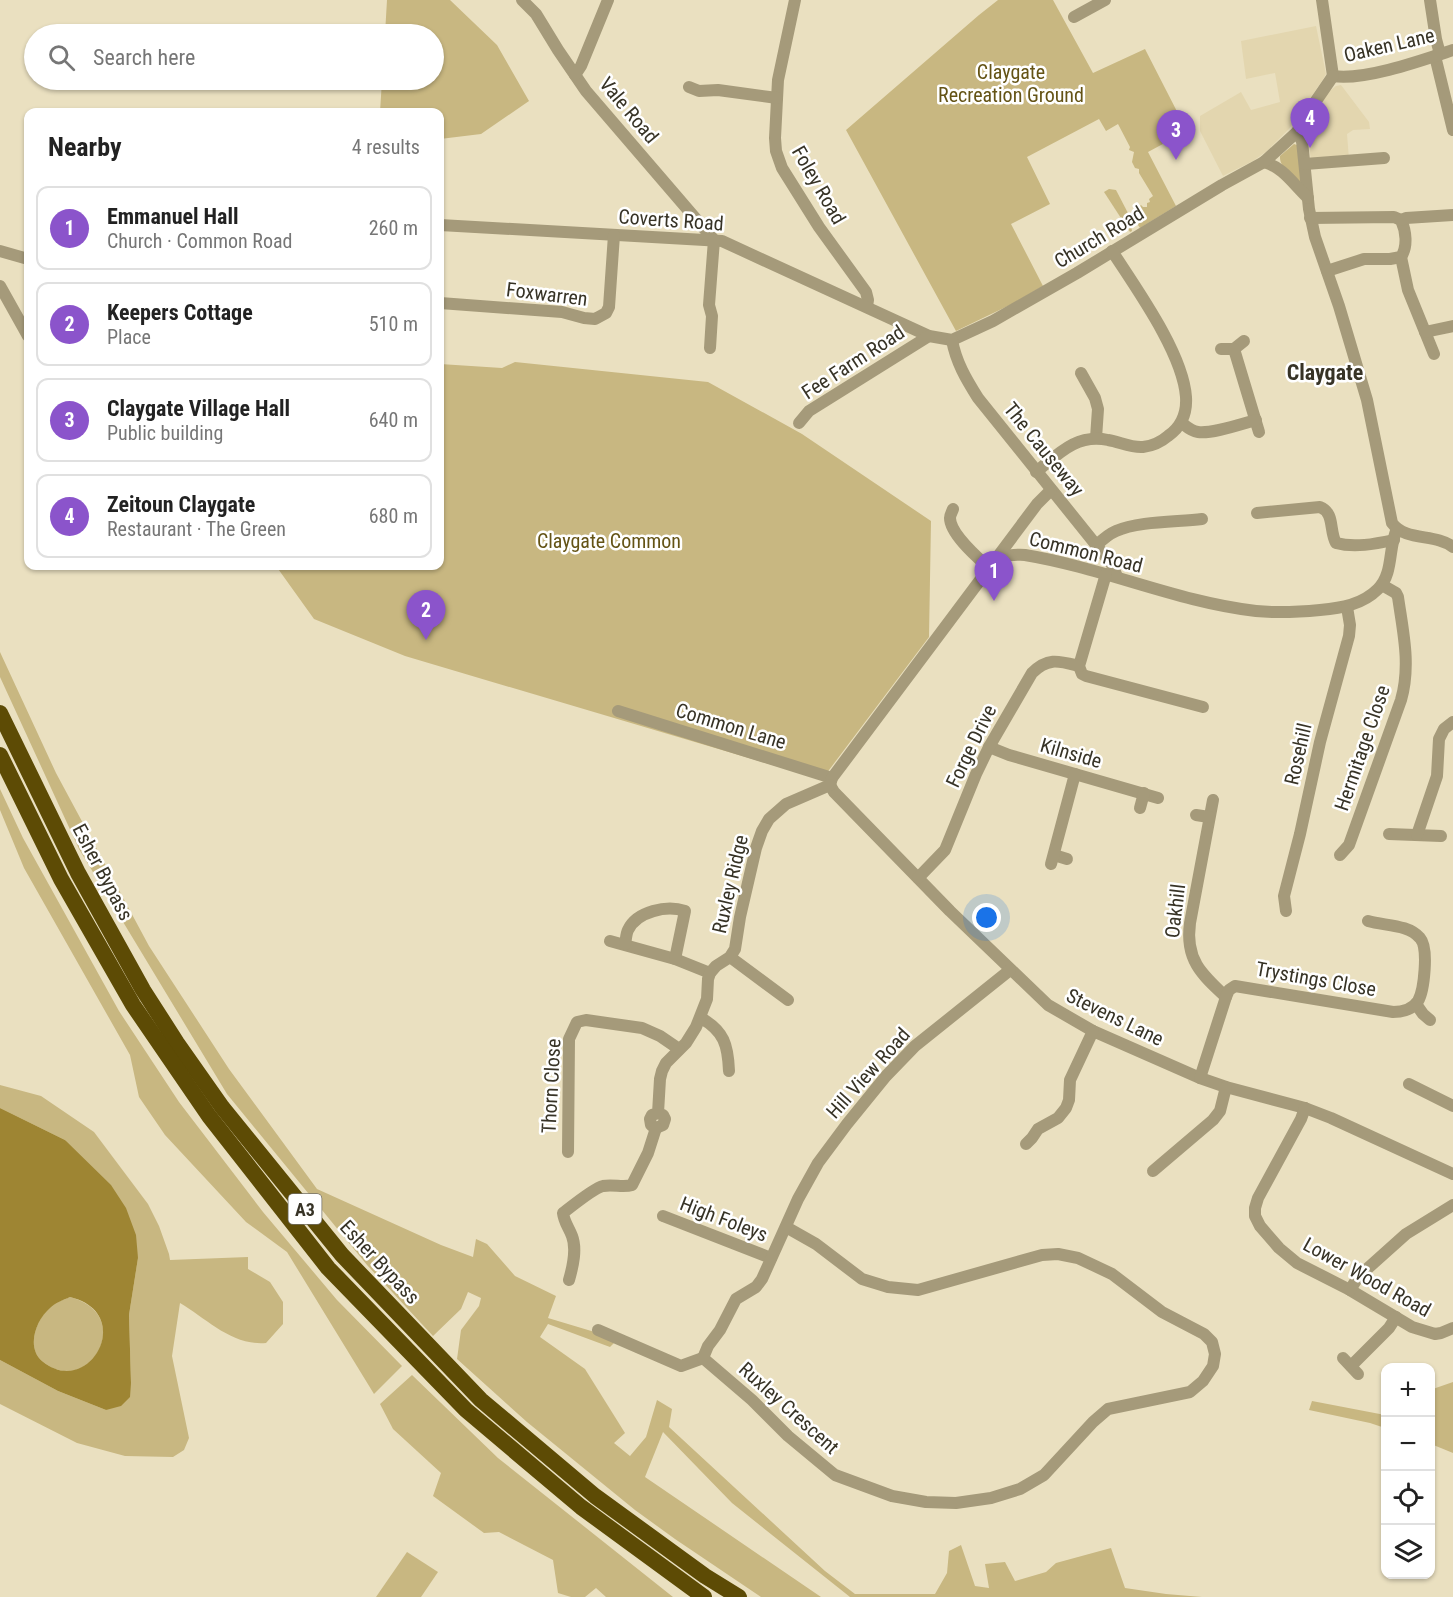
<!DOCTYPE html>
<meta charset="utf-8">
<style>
:root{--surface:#fff;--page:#f2f2f2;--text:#222;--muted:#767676;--line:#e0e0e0;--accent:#8b54cb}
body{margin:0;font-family:"Roboto Condensed",sans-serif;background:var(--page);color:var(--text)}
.controls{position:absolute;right:18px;bottom:18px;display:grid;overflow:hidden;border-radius:12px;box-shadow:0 2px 4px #0004}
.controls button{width:54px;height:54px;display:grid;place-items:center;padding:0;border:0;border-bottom:2px solid var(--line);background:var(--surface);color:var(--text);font:30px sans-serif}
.you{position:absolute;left:987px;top:918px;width:21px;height:21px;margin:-15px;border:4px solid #fff;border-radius:50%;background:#1a73e8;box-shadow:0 0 0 9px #1a73e833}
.badge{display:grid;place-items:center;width:39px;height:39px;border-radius:50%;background:var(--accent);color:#fff;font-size:20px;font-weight:700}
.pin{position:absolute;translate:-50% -50px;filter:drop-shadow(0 2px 3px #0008)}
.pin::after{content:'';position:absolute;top:32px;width:21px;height:18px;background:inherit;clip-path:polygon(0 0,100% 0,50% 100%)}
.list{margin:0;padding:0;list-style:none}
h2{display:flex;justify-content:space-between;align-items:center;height:78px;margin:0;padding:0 24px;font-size:26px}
h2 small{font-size:20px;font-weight:400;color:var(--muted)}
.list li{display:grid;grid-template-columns:39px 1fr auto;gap:18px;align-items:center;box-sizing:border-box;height:84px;margin:0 12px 12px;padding:0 12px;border:2px solid var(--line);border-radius:12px}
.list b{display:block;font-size:22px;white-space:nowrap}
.list p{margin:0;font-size:20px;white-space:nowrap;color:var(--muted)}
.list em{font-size:20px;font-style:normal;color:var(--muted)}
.icon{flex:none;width:33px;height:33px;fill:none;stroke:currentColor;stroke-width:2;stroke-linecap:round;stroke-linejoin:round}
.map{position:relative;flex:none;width:1453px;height:1597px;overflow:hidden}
.search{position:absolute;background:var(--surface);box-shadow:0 2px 4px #0004;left:24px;top:24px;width:420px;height:66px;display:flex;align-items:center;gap:15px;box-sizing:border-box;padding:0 21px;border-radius:33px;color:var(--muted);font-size:22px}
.panel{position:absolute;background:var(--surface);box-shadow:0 2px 4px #0004;left:24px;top:108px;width:420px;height:462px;border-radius:12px}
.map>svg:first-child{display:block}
.built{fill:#e3d6af}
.green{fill:#c8b781}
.water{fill:#9e8533;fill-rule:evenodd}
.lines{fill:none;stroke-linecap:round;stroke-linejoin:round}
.minor{stroke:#a59a7a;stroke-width:12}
.highway{stroke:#5d4b05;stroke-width:16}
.labels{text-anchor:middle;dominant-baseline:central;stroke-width:5;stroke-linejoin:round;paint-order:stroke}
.shield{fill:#fff;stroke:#737067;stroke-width:1.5}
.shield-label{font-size:18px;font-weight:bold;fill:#373326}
.street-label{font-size:20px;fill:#373326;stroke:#fff}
.park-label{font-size:20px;fill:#645315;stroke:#fff}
.quarter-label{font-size:22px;font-weight:bold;fill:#373326;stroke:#fff}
</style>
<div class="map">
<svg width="1453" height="1597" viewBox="0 0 1453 1597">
<rect width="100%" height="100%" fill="#eae0c0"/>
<g class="built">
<polygon points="1316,26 1326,74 1322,81 1289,129 1267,151 1253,161 1223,176 1200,131 1200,116 1241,92 1251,110 1280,102 1275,73 1246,79 1241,41"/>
<polygon points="1341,85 1369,122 1370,129 1353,130 1347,134 1349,159 1311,162 1307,125 1326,94 1336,86"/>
</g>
<g class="green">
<polygon points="387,0 450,0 497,45 529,101 481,134 440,139 440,112 380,112 382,80 434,80 434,34 385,34"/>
<polygon points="998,0 1053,0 1093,73 1145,49 1187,131 1148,152 1176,206 1140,228 1134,219 1134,213 1140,209 1140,206 1141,205 1143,207 1147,207 1147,203 1150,202 1149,199 1153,196 1139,173 1139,169 1135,168 1132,162 1134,152 1129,150 1130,147 1118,124 1106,131 1099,119 1027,157 1050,204 1011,224 1043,286 1012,304 956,331 846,130 979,15"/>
<path d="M1294,144L1297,145L1302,181L1299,183C1292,175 1279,167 1280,156Z"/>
<polygon points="1109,189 1116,190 1129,215 1132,231 1130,232 1104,192"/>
<polygon points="515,362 708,382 802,434 931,521 929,637 823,778 769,764 405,656 314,619 276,566 440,566 440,364 502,368"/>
<polygon points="0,652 56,773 149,946 229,1069 317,1189 441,1245 473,1257 476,1239 487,1244 515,1276 556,1296 548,1318 618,1339 610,1347 548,1324 540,1337 585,1369 625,1433 614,1443 630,1456 646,1437 657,1400 672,1409 669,1427 825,1571 855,1594 935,1594 947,1573 949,1551 961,1545 975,1586 989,1588 985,1564 1005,1562 1015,1581 1046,1572 1056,1563 1111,1548 1125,1588 1166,1594 1202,1597 850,1597 732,1503 663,1432 645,1477 821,1597 761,1597 675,1539 635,1510 527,1422 457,1359 461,1330 479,1306 481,1298 468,1292 461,1309 433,1336 367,1265 227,1094 79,849 0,677"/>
<polygon points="0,789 23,838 119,1011 179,1102 263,1212 337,1300 402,1366 374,1394 287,1252 246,1222 165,1135 139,1097 130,1055 24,868 0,810"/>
<path d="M0,1085L41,1096L94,1132L148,1204L159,1226L169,1254L170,1260L248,1257V1269L270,1282L283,1302V1324L266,1343C232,1346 207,1319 180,1303L172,1356L189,1438L184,1450L173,1457L125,1456L77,1443L0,1404V1360L58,1391L106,1410L131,1383L129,1315L138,1258L65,1140L0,1108Z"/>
<path d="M70,1297C138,1315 88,1400 42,1361C26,1347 36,1320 50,1307C55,1302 63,1300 70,1297Z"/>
<polygon points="412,1375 498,1458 673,1597 606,1597 596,1588 585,1597 571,1597 558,1593 553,1560 499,1532 484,1533 433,1496 441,1473 393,1429 380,1404"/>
<polygon points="1453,1382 1453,1453 1431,1444 1430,1390"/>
<polygon points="1312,1401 1385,1415 1385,1428 1370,1423 1309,1410"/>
<polygon points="407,1552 438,1572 421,1597 376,1597"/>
</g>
<path class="water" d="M0,1108L65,1140L111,1185L126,1208L136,1235L138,1258L129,1315L131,1383L130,1397L121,1406L106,1410L58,1391L0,1360ZM70,1297C137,1313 89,1400 42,1361C26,1347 36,1320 50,1308C55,1303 63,1300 70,1297Z"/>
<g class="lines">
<g class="minor">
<polyline points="522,0 536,14 558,50 586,91 714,240"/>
<polyline points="795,0 778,80 775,138 776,151 782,168 819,227 866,292 868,300 867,306"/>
<polyline points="1322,0 1333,76"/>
<polyline points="1430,0 1436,39 1440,54"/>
<polyline points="1074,17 1105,0"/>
<polyline points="1435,56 1453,130"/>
<polyline points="575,75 581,66 608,0"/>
<path d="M1333,76C1364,81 1423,60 1453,50"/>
<polyline points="689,87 699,91 718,90 777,98"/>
<path d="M1297,132L1302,141L1309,209L1315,237L1339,306L1367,400L1392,523C1406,542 1435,533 1453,547"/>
<path d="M1264,162C1283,167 1294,185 1308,198"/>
<polyline points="1305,164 1384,158"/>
<path d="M1310,218L1394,217L1401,220C1406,231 1408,246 1401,257L1390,259H1364L1327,271"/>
<polyline points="1401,220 1406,218 1453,215"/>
<polyline points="440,225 722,241 929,336 952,340 993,321 1077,273 1222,185 1264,162 1297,132 1307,114 1333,76"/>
<polyline points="0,251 28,259"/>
<polyline points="1401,257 1408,290 1434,354"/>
<polyline points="0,286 28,336"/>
<polyline points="440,303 562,312 584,318 595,319 606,313 609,307 614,235"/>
<polyline points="1425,332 1453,326"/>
<path d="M952,340C956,362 966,379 978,398L1113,566L1117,577"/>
<polyline points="710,348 712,316 709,305 714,240"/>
<polyline points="1221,349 1234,349 1244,341"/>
<polyline points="1234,349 1259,432"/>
<polyline points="1081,373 1095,398 1098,409 1096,438"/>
<polyline points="799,423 809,411 929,336"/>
<path d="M1182,423C1187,427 1191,431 1198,432C1212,434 1241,424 1256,420"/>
<path d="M1036,472C1058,454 1077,433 1108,440C1120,442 1131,448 1143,447C1152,446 1161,442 1168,436C1181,427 1187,413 1186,397C1183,353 1136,288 1112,251"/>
<path d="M953,509C952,512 950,515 950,518C950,534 978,558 989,568"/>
<path d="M1257,513L1320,507C1335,513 1329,531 1336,543C1354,548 1375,544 1394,540"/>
<path d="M1097,545C1102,540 1109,534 1116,531C1138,521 1177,522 1202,519"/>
<path d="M998,556C1007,556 1016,554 1025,555C1104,568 1177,602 1256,611C1277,613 1299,612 1320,610C1341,608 1362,605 1378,589C1394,573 1388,547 1397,529"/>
<polyline points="1106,574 1079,666 1082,674 1086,676 1203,707"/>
<polyline points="618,711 832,778"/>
<polyline points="989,747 1009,755 1158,798"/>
<polyline points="830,785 834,792 950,911 1048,1005 1093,1031 1200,1078 1226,1087 1305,1108 1331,1118 1453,1174"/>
<polyline points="830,785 832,778 1037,504 1051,490"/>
<path d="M1213,800L1190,923C1185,959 1201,974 1226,997"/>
<polyline points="1140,808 1144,793"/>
<polyline points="1196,815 1209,817"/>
<polyline points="1389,834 1441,836"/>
<polyline points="1417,835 1437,776 1439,739 1444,729 1453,722"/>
<polyline points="1054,855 1067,859"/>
<path d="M1340,855L1349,845L1401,700C1411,665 1403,632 1398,597L1396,593L1382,585"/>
<polyline points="1051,864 1075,774"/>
<path d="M918,878L945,850L976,774L989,747L1032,673C1048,657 1059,661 1079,666"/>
<polyline points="1286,911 1284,896 1300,834 1320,742 1349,636 1350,625 1347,607"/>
<polyline points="610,941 675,959 710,973"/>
<path d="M625,944C626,940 626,934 628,930C637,911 667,905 685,911L675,959"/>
<polyline points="730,957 788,1000"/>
<polyline points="1416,1004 1423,1014 1430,1020"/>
<path d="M701,1018C724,1031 728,1045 729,1071"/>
<path d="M1200,1078L1226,997L1229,990L1235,986L1393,1012C1403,1012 1412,1010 1418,1001C1424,991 1429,948 1420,938C1408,924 1385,926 1368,921"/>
<polyline points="1409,1084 1453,1106"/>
<polyline points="1305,1108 1301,1119 1258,1198 1255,1208 1255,1216 1260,1226 1279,1248 1297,1263 1350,1290 1412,1327 1435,1334 1441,1333 1453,1328"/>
<polyline points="658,1113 652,1115 650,1119 651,1125 656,1128 663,1125 665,1119 663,1115 658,1113 660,1079 662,1071 666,1063 686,1043 696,1027 707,999 708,979 710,973 716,966 730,957 735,949 740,917 756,848 762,831 769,819 786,804 830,785"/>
<polyline points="1026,1144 1032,1138 1038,1129 1058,1118 1066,1108 1069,1100 1070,1080 1093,1031"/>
<polyline points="568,1152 569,1039 577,1022 586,1020 642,1028 660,1036 679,1049"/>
<polyline points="1153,1171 1213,1120 1220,1111 1226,1087"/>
<polyline points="663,1216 771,1258"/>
<path d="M569,1280C573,1266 577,1249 572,1236C569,1228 564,1222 563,1213C572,1206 594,1188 603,1186C614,1184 623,1188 632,1185L648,1153L656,1128"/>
<polyline points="1350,1290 1358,1277 1406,1234 1453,1205"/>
<polyline points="598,1330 681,1366 703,1358"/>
<polyline points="703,1358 752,1400 788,1436 835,1475 892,1496 926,1502 956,1503 991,1498 1020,1489 1044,1475 1093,1422 1108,1409 1190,1392 1203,1381 1213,1366 1215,1354 1212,1342 1204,1334 1162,1312 1112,1274 1078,1258 1058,1254 1042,1255 918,1290 888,1287 862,1279 816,1244 786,1227"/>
<polyline points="703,1358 708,1346 720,1330 736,1299 756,1287 762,1279 798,1199 818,1163 847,1124 886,1076 915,1046 1010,970"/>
<polyline points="1343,1358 1358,1374"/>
<polyline points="1351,1366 1389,1328 1396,1317"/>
</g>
<g class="highway">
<polyline points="0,713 78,873 143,990 177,1043 222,1107 342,1255 481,1400 595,1496 705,1576 739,1597"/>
<polyline points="0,755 61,879 133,1005 209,1116 328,1268 466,1410 581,1507 704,1597"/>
</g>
</g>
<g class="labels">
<rect class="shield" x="288.5" y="1194" width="33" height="30" rx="4.5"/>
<g class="shield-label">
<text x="305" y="1209">A3</text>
</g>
<g class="street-label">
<text transform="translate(1389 45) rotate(-13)">Oaken Lane</text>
<text transform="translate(629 110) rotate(50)">Vale Road</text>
<text transform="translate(819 185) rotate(60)">Foley Road</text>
<text transform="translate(671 220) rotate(4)">Coverts Road</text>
<text transform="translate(1099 237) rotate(-31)">Church Road</text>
<text transform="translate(547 294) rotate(7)">Foxwarren</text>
<text transform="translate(853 362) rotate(-33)">Fee Farm Road</text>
<text transform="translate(1044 449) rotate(51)">The Causeway</text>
<text transform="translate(1086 552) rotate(14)">Common Road</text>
<text transform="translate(731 726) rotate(17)">Common Lane</text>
<text transform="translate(971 746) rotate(-64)">Forge Drive</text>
<text transform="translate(1362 748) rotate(-71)">Hermitage Close</text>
<text transform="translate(1071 753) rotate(16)">Kilnside</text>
<text transform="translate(1298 754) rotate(-77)">Rosehill</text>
<text transform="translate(103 872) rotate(62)">Esher Bypass</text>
<text transform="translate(730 884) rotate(-77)">Ruxley Ridge</text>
<text transform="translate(1175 911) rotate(-83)">Oakhill</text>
<text transform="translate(1316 979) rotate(10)">Trystings Close</text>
<text transform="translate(1115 1017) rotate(26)">Stevens Lane</text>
<text transform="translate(868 1073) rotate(-48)">Hill View Road</text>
<text transform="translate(551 1086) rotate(-87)">Thorn Close</text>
<text transform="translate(724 1219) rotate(21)">High Foleys</text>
<text transform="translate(380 1262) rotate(47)">Esher Bypass</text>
<text transform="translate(1367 1277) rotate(29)">Lower Wood Road</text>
<text transform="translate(789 1408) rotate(42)">Ruxley Crescent</text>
</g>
<g class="park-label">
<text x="1011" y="72">Claygate<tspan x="1011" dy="23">Recreation Ground</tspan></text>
<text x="609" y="541">Claygate Common</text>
</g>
<g class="quarter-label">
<text x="1325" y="372">Claygate</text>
</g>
</g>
</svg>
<div class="controls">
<button>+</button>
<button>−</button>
<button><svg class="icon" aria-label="locate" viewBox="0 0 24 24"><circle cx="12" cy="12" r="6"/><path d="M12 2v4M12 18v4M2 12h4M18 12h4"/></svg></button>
<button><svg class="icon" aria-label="layers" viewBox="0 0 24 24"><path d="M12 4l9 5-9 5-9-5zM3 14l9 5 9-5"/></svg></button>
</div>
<div class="you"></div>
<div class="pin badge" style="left:994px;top:601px">1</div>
<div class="pin badge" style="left:426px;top:640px">2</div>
<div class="pin badge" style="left:1176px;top:160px">3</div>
<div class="pin badge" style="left:1310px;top:148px">4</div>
<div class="search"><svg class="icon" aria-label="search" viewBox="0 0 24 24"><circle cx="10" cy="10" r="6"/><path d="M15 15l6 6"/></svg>Search here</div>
<section class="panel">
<h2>Nearby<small>4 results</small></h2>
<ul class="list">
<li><span class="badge">1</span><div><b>Emmanuel Hall</b><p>Church · Common Road</p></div><em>260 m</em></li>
<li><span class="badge">2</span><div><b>Keepers Cottage</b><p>Place</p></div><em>510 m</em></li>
<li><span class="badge">3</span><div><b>Claygate Village Hall</b><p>Public building</p></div><em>640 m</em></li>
<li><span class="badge">4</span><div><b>Zeitoun Claygate</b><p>Restaurant · The Green</p></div><em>680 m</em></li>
</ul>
</section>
</div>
